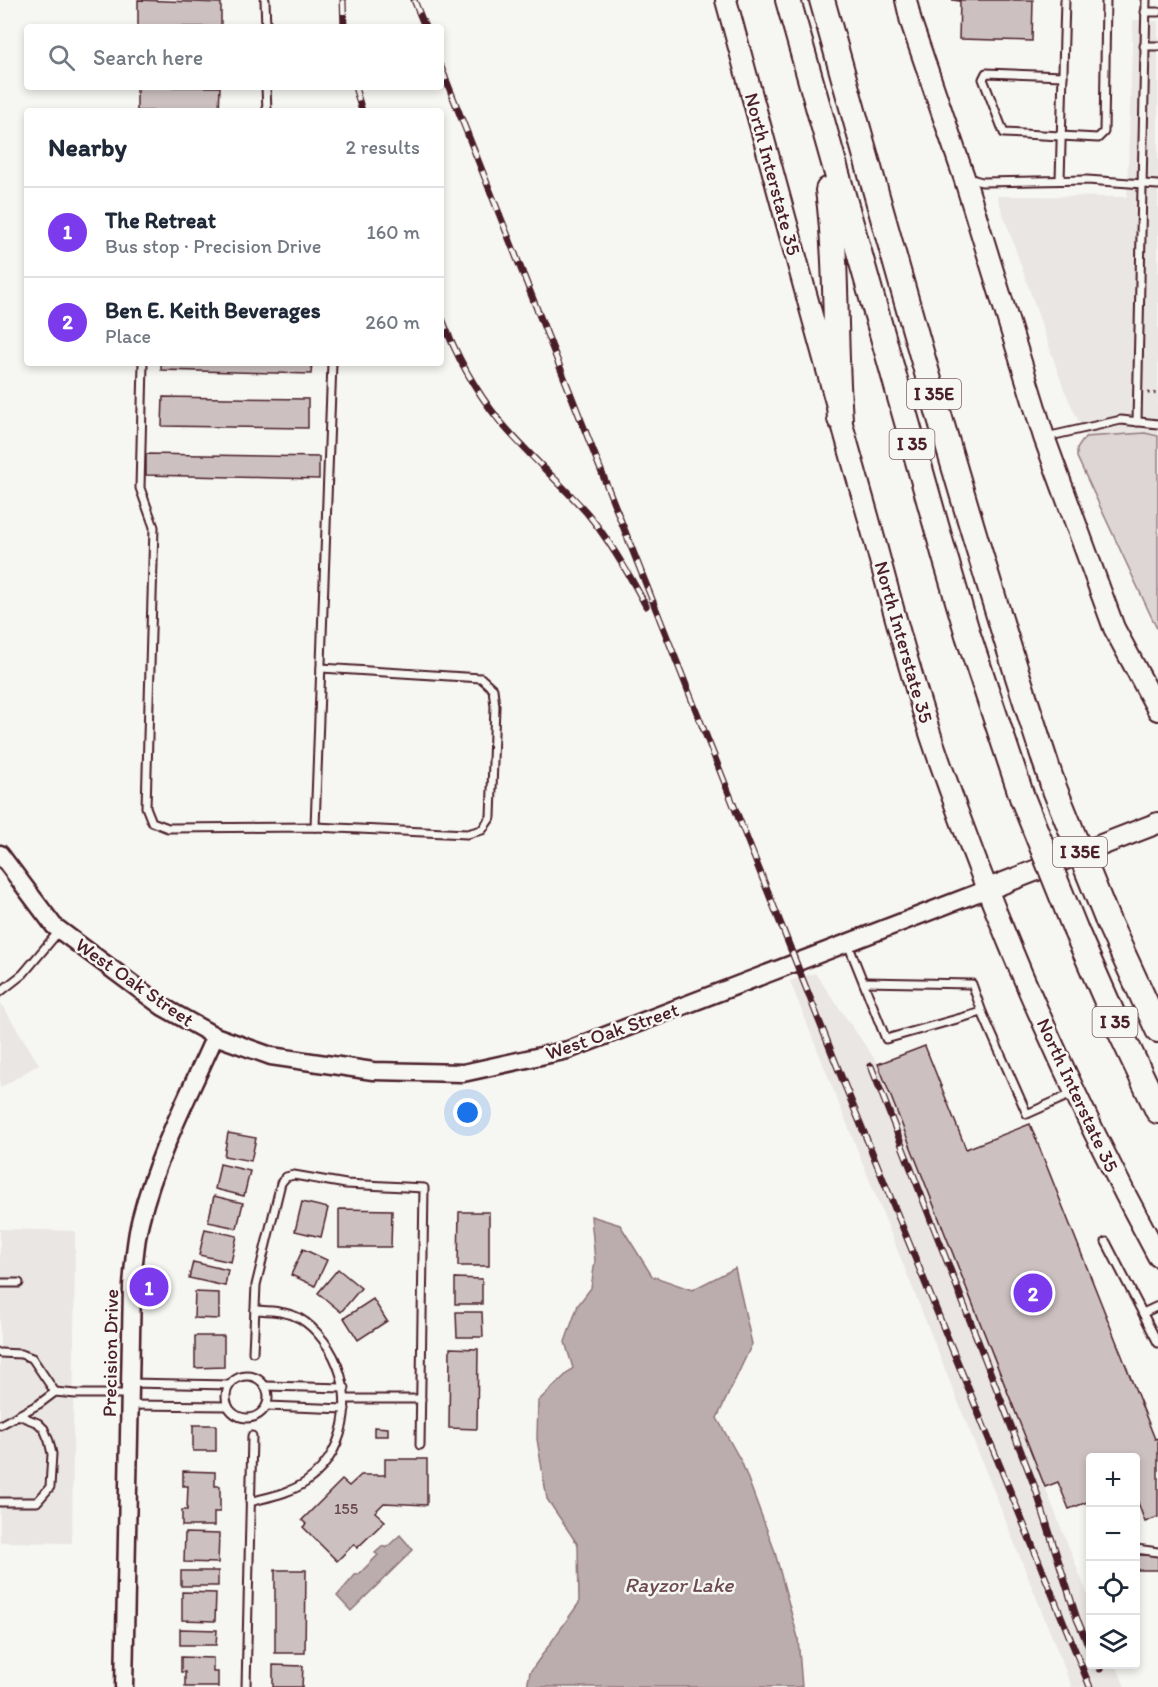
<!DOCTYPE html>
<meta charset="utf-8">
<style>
:root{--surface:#fff;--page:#f6f6f7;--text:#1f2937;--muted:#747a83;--line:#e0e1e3;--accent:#7c3aed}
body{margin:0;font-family:Itim,sans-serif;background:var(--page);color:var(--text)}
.controls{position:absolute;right:18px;bottom:18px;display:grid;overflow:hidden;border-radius:6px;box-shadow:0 3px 9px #0003}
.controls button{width:54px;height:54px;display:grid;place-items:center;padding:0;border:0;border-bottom:2px solid var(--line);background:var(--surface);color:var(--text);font:30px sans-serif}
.you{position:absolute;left:468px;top:1113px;width:21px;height:21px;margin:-15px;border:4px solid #fff;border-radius:50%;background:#1a73e8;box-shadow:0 0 0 9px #1a73e833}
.badge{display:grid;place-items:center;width:39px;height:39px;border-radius:50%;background:var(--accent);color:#fff;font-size:20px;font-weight:700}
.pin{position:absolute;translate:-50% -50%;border:3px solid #fff;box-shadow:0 2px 6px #0006}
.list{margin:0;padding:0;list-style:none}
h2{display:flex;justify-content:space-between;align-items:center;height:78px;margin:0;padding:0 24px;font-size:26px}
h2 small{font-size:20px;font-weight:400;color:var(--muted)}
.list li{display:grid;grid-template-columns:39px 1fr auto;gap:18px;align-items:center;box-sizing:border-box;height:90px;padding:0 24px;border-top:2px solid var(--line)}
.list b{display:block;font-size:22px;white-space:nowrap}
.list p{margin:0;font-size:20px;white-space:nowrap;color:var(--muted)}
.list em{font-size:20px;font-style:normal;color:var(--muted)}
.icon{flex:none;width:33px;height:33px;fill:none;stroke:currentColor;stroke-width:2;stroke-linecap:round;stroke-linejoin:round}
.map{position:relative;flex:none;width:1158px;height:1687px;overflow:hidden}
.search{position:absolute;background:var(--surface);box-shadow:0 3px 9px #0003;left:24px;top:24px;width:420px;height:66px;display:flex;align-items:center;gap:15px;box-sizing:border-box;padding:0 21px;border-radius:6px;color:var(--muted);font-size:22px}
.panel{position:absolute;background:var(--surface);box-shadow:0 3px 9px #0003;left:24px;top:108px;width:420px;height:258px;border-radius:6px}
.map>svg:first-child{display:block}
.built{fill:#e9e6e3}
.green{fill:#ddd6d5;stroke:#947a80;stroke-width:1.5}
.water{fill:#bbadae;stroke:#8e747a;stroke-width:1.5}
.building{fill:#ccc1c0;stroke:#4a1f2b;stroke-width:1.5}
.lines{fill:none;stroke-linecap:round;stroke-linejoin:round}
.service-casing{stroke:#4a1f2b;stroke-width:11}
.tertiary-casing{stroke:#4a1f2b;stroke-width:21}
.secondary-casing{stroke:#4a1f2b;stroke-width:24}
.motorway-casing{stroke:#4a1f2b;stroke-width:28}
.path{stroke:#4a1f2b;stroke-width:3;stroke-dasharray:1.5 4.5;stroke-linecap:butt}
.service{stroke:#f6f6f2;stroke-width:7}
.tertiary{stroke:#f6f6f2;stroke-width:16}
.secondary{stroke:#f6f6f2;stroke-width:20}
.motorway{stroke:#f6f6f2;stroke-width:24}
.rail-casing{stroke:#4a1f2b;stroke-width:7}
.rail{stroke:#f6f6f2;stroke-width:4.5;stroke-dasharray:14;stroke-linecap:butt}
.motorway-bridge-casing{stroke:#4a1f2b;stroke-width:28;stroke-linecap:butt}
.motorway-bridge{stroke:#f6f6f2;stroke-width:24}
.labels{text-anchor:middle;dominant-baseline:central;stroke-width:5;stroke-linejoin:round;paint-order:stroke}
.number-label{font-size:16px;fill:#6a4850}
.shield{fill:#f6f6f2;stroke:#7e6067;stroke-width:1.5}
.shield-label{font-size:18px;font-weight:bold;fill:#4a1f2b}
.street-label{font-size:20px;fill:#4a1f2b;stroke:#f6f6f2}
.water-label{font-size:21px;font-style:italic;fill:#6c4a52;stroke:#f6f6f2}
</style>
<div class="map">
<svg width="1158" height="1687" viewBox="0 0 1158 1687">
<rect width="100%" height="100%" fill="#f6f6f2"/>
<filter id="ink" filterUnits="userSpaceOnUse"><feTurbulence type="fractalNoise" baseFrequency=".0167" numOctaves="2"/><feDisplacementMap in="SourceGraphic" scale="12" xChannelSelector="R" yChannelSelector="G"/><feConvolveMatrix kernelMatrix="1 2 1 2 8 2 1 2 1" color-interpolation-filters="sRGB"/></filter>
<g filter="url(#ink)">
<g class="built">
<polygon points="1133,20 1158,21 1158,589 1137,551 1064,389 997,196 1127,197"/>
<polygon points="815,973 878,1064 1090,1601 1090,1664 1116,1665 1125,1687 1072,1687 790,981"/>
<polygon points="0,1002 39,1064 0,1088"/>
<polygon points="0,1229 75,1231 72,1543 0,1542"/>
</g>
<polygon class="green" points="1145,433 1158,436 1158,631 1077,457 1077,449 1085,437"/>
<g class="water">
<polygon points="591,1216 620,1225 652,1276 692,1290 735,1268 752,1344 717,1418 742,1463 774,1549 798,1638 802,1687 527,1687 530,1672 579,1603 578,1545 547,1499 537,1439 538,1401 573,1368 565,1342 578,1305 591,1288 595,1261"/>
<polygon points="400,1535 413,1550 351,1611 337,1596 356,1574 358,1575 378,1555 375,1553 383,1546 386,1548"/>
</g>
<g class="building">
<polygon points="138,0 221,3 221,27 138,27"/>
<polygon points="952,0 1033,0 1032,41 959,39 960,1"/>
<polygon points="137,87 220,87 219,111 137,111"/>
<polygon points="161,363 312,363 311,374 161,370"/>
<polygon points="163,397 308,399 308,428 162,426"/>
<polygon points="146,454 319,457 319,479 146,475"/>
<polygon points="925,1046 966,1149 1030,1124 1155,1439 1158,1438 1158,1517 1145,1522 1136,1497 1136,1458 1090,1458 1090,1501 1069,1509 1058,1482 1045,1487 878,1064"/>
<polygon points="228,1133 256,1138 251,1161 224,1156"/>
<polygon points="220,1164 250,1171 244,1196 215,1189"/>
<polygon points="214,1196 243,1203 237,1228 208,1222"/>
<polygon points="302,1202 328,1208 321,1237 295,1231"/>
<polygon points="339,1209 392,1210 391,1247 339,1247"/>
<polygon points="459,1212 489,1212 489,1266 458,1266"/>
<polygon points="205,1229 237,1236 231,1262 199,1255"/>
<polygon points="303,1249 327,1260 315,1286 291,1275"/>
<polygon points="193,1262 228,1270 225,1286 189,1278"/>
<polygon points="338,1269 361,1288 341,1312 318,1293"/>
<polygon points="455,1278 482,1279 482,1304 455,1304"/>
<polygon points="195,1292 219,1293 219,1319 194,1318"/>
<polygon points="373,1299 387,1321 358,1340 344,1318"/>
<polygon points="456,1312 482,1312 483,1337 457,1337"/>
<polygon points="195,1336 224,1336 224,1367 195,1368"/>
<polygon points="450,1348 478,1349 477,1429 449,1428"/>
<rect x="193" y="1425" width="23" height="26"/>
<polygon points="374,1427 388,1428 388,1436 374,1436"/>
<polygon points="385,1459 427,1459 427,1505 384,1503 375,1512 385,1521 357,1548 354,1544 337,1561 303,1527 306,1524 302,1520 342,1480 349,1486 361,1475 385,1475"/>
<polygon points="183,1471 215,1472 215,1486 220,1486 220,1512 214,1512 214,1526 182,1526 182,1510 187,1510 188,1486 183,1486"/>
<polygon points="185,1533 219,1534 218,1563 184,1562"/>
<rect x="1137" y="1555" width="21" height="15"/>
<polygon points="275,1570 306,1570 305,1653 275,1653"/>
<rect x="181" y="1571" width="37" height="15"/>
<polygon points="182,1592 216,1593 215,1621 182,1620"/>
<polygon points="180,1629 217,1630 216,1645 180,1645"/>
<polygon points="181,1657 213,1658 213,1672 218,1672 218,1687 185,1687 185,1672 181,1672"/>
<polygon points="273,1665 303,1666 302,1687 273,1687"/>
</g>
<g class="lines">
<g class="service-casing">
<g id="service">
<polyline points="265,0 266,27"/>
<polyline points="1145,12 1158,12"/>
<polyline points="1144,46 1158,46"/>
<polyline points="1063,76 986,73 983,79 1004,133 1098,138 1104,132 1106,0"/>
<polyline points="266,87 267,111"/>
<polyline points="967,178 982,182 1087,180 1158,185"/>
<polyline points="1060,180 1065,0"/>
<polyline points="143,363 140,488 154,527 146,807 152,822 168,828 315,827 467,834 482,830 491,817 495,706 493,689 481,678 321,668"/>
<polyline points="1137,422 1146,0"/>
<polyline points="1046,437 1121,420 1158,424"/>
<polyline points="315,827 332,363"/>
<polyline points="848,944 886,1039 982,1012 1027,1114 1074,1093"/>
<polyline points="864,982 972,984 982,1012"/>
<polyline points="0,992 23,974 60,930"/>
<polyline points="1106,1242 1158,1343"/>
<polyline points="0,1283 19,1283"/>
<polyline points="1143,1313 1158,1306"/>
<polyline points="253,1352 256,1285 281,1183 286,1177 294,1175 346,1184 424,1188 420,1445"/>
<polyline points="0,1353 21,1354 32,1358 55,1392"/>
<circle cx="247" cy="1397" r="21"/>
<polyline points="130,1383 230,1385"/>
<polyline points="265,1386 345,1388"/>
<polyline points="346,1399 421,1399"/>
<polyline points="129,1405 228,1406"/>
<polyline points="267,1406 345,1409"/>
<polyline points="0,1425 39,1404 55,1392 76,1394 130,1394"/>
<polyline points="0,1502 37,1502 50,1487 52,1454 49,1441 44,1429 38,1423 18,1415"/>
<path d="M250,1502C268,1497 290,1493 306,1482C352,1449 356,1382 323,1340C317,1332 308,1323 299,1318C285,1311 270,1311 255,1310"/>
<polyline points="1136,1549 1158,1552"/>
<polyline points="246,1687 252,1436"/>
</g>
</g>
<g class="tertiary-casing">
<g id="tertiary">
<polyline points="0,854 54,926 163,1007 215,1036 271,1056 373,1071 463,1073 568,1050 988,889"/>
<path d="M124,1687L132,1286C134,1263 135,1240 141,1218C157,1155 189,1095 215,1036"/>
</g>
</g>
<g class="secondary-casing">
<g id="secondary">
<path d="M726,0C773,172 819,345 868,516C890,596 910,676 937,754C997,927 1071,1096 1158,1256"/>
<polyline points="906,0 911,22 964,177 1044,437 1114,628 1158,710"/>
<polyline points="988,889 1158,823"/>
</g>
</g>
<g class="motorway-casing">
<g id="motorway">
<polyline points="788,0 945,557 968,635 1022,797"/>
<path d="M822,0C896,263 967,526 1053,785"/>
<path d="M828,190C838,266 834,342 840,419"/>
<polyline points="1107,919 1158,1030"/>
<polyline points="1076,931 1119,1029 1158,1111"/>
</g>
</g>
<polyline class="path" points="1148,393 1158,394"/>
<use href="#service" class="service"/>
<use href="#tertiary" class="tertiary"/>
<use href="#secondary" class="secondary"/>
<use href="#motorway" class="motorway"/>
<g class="rail-casing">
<g id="rail">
<polyline points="343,0 344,27"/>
<polyline points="414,0 425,27"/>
<polyline points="441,67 843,1081 1090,1687"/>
<polyline points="355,87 362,111"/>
<path d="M441,316C455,353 474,389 499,420C526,453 559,481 587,513C610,541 629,574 646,606"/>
<polyline points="871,1066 1036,1490 1077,1619 1090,1649"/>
<polyline points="1098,1664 1100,1669"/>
</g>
</g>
<use href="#rail" class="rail"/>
<g class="motorway-bridge-casing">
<g id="motorway-bridge">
<polyline points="1053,785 1107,919"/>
<polyline points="1022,797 1076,931"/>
</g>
</g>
<use href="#motorway-bridge" class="motorway-bridge"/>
</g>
</g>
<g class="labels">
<g class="number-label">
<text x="346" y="1508">155</text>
</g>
<g class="shield">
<rect x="907" y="379" width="54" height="30" rx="4.5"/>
<rect x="889.5" y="429" width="45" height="30" rx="4.5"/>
<rect x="1053" y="837" width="54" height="30" rx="4.5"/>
<rect x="1092.5" y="1007" width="45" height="30" rx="4.5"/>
</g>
<g class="shield-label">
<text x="934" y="394">I 35E</text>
<text x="912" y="444">I 35</text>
<text x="1080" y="852">I 35E</text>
<text x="1115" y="1022">I 35</text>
</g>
<g class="street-label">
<text transform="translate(773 174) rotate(75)">North Interstate 35</text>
<text transform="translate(904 642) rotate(74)">North Interstate 35</text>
<text transform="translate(135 982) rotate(35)">West Oak Street</text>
<text transform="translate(612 1031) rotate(-19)">West Oak Street</text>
<text transform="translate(1078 1095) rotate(65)">North Interstate 35</text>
<text transform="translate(110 1353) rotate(-89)">Precision Drive</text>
</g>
<g class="water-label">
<text x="679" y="1584">Rayzor Lake</text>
</g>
</g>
</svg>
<div class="controls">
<button>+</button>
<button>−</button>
<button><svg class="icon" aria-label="locate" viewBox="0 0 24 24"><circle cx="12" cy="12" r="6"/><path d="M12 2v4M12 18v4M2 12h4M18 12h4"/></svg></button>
<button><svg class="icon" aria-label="layers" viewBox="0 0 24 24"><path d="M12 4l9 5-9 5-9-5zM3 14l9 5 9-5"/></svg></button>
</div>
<div class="you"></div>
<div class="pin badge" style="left:149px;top:1287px">1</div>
<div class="pin badge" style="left:1033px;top:1293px">2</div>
<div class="search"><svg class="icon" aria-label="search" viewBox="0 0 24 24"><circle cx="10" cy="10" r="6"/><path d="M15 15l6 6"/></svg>Search here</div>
<section class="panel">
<h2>Nearby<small>2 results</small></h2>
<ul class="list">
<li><span class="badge">1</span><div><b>The Retreat</b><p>Bus stop · Precision Drive</p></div><em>160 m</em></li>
<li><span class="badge">2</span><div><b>Ben E. Keith Beverages</b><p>Place</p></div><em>260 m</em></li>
</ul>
</section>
</div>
